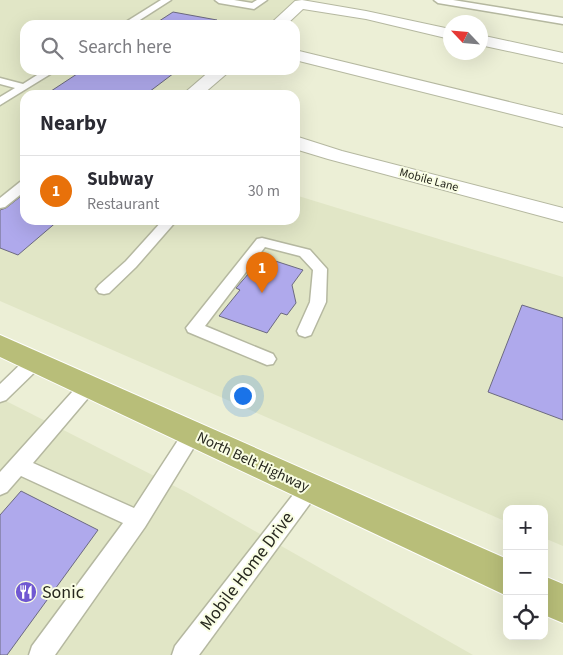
<!DOCTYPE html>
<meta charset="utf-8">
<style>
:root{--surface:#fff;--page:#f2f2f3;--text:#2b2b33;--muted:#7c7c81;--line:#e1e1e2;--accent:#db2777}
body{margin:0;font-family:"Source Sans 3",sans-serif;background:var(--page);color:var(--text)}
.controls{position:absolute;right:15px;bottom:15px;display:grid;overflow:hidden;border-radius:10px;box-shadow:0 5px 20px #0002}
.controls button{width:45px;height:45px;display:grid;place-items:center;padding:0;border:0;border-bottom:1px solid var(--line);background:var(--surface);color:var(--text);font:25px sans-serif}
.compass{position:absolute;left:443px;top:15px;width:45px;height:45px;border-radius:50%;background:var(--surface);box-shadow:0 5px 20px #0002;rotate:296deg}
.you{position:absolute;left:242px;top:395px;width:18px;height:18px;margin:-12px;border:4px solid #fff;border-radius:50%;background:#1a73e8;box-shadow:0 0 0 8px #1a73e833}
.badge{display:grid;place-items:center;width:32px;height:32px;border-radius:50%;background:var(--accent);color:#fff;font-size:16px;font-weight:700}
.pin{position:absolute;translate:-50% -41px;filter:drop-shadow(0 1px 2px #0008)}
.pin::after{content:'';position:absolute;top:26px;width:18px;height:15px;background:inherit;clip-path:polygon(0 0,100% 0,50% 100%)}
.list{margin:0;padding:0;list-style:none}
h2{display:flex;justify-content:space-between;align-items:center;height:65px;margin:0;padding:0 20px;font-size:21px}
h2 small{font-size:16px;font-weight:400;color:var(--muted)}
.list li{display:grid;grid-template-columns:32px 1fr auto;gap:15px;align-items:center;box-sizing:border-box;height:70px;padding:0 20px;border-top:1px solid var(--line)}
.list b{display:block;font-size:19px;white-space:nowrap}
.list p{margin:0;font-size:16px;white-space:nowrap;color:var(--muted)}
.list em{font-size:16px;font-style:normal;color:var(--muted)}
.icon{flex:none;width:28px;height:28px;fill:none;stroke:currentColor;stroke-width:2;stroke-linecap:round;stroke-linejoin:round}
.map{position:relative;flex:none;width:563px;height:655px;overflow:hidden}
.search{position:absolute;background:var(--surface);box-shadow:0 5px 20px #0002;left:20px;top:20px;width:280px;height:55px;display:flex;align-items:center;gap:12px;box-sizing:border-box;padding:0 18px;border-radius:15px;color:var(--muted);font-size:19px}
.panel{position:absolute;background:var(--surface);box-shadow:0 5px 20px #0002;left:20px;top:90px;width:280px;height:135px;border-radius:15px}
.map>svg:first-child{display:block}
.built{fill:#e1e6c6}
.building{fill:#afa9ec;stroke:#6c6a80}
.lines{fill:none;stroke-linecap:round;stroke-linejoin:round}
.lane-casing{stroke:#b5b8a0;stroke-width:3}
.street-casing{stroke:#b5b8a0;stroke-width:2}
.primary-casing{stroke:#fff;stroke-width:2}
.lane{fill:#fff;fill-rule:evenodd}
.street{fill:#fff;fill-rule:evenodd}
.primary{fill:#b8be79;fill-rule:evenodd}
.labels{text-anchor:middle;dominant-baseline:central;stroke-width:4;stroke-linejoin:round;paint-order:stroke}
.far-street-label{font-size:12px;fill:#26271e;stroke:#f9fde3}
.street-label{font-size:15px;fill:#26271e;stroke:#f9fde3}
.near-street-label{font-size:18px;fill:#26271e;stroke:#f9fde3}
.near-poi-label{font-size:18px;fill:#26271e;stroke:#f9fde3;text-anchor:start}
</style>
<div class="map">
<svg width="563" height="655" viewBox="0 0 563 655">
<rect width="100%" height="100%" fill="#ecefd6"/>
<g class="built">
<polygon points="0,0 299,0 268,25 25,25 25,70 213,70 182,95 25,95 25,220 295,220 295,195 563,277 563,546 544,538 544,509 507,509 507,522 0,301"/>
<polygon points="0,398 188,493 473,655 0,655"/>
</g>
<g class="building">
<polygon points="173,12 217,20 210,25 153,25"/>
<polygon points="83,70 178,70 145,95 45,95"/>
<polygon points="25,193 25,220 59,220 18,255 0,248 0,210 6,208"/>
<polygon points="263,257 303,270 292,285 296,303 287,315 281,313 267,333 219,316 240,290 236,288"/>
<polygon points="522,305 563,318 563,420 488,392"/>
<polygon points="21,491 98,530 7,655 0,655 0,515"/>
</g>
<g class="lines">
<g class="lane-casing">
<g id="lane">
<polygon points="161,0 171,0 132,25 121,25"/>
<polygon points="215,0 234,0 252,3 257,0 267,0 254,9 219,3"/>
<polygon points="434,0 453,0 563,18 563,24 438,3"/>
<polygon points="45,70 57,70 0,105 0,97 15,88 0,84 0,78 23,84"/>
<polygon points="25,181 25,191 5,207 0,208 0,198 20,182"/>
<polygon points="163,220 177,220 136,267 109,293 104,294 99,293 96,289 99,285 126,261"/>
<polygon points="262,238 310,250 327,269 326,302 311,335 305,337 299,335 297,331 310,302 313,270 300,256 265,247 205,326 273,354 276,359 273,364 267,365 188,332 186,328 257,239"/>
<polygon points="35,355 41,356 44,361 41,366 6,400 0,402 0,384 29,356"/>
<polygon points="88,379 94,381 97,386 94,391 33,463 134,508 186,428 193,426 200,428 202,434 145,527 55,655 29,655 32,646 123,523 21,476 7,492 0,495 0,472 82,381"/>
<polygon points="310,479 317,482 320,488 317,494 199,655 172,655 175,646 303,482"/>
</g>
</g>
<g class="street-casing">
<g id="street">
<polygon points="302,0 366,11 450,29 450,39 366,19 303,9 286,25 269,25 295,1"/>
<polygon points="480,35 563,53 563,63 480,45"/>
<polygon points="295,50 563,115 563,127 295,60"/>
<polygon points="211,70 231,70 202,95 182,95"/>
<polygon points="295,136 342,151 563,208 563,222 328,159 295,149"/>
</g>
</g>
<g class="primary-casing">
<g id="primary">
<polygon points="0,335 507,559 507,596 0,357"/>
<polygon points="544,576 563,584 563,623 544,615"/>
</g>
</g>
<use href="#lane" class="lane"/>
<use href="#street" class="street"/>
<use href="#primary" class="primary"/>
</g>
<defs>
<g id="restaurant-disc" transform="scale(1.125)"><circle r="9.5" fill="#7058d2" stroke="#f9fde3"/><path d="M-5-6h1v4h1v-4h1v4h1v-4h1v5L-1.5 .5V6h-2V.5L-5-1ZM5-6V6H3V1.5H1.5Q1.5-4 5-6Z" fill="#fff"/></g>
</defs>
<g fill-rule="evenodd">
<use href="#restaurant-disc" x="26" y="592"/>
</g>
<g class="labels">
<g class="far-street-label">
<text transform="translate(429 180) rotate(15)">Mobile Lane</text>
</g>
<g class="street-label">
<text transform="translate(253 462) rotate(25)">North Belt Highway</text>
</g>
<g class="near-street-label">
<text transform="translate(247 571) rotate(-53)">Mobile Home Drive</text>
</g>
<g class="near-poi-label">
<text x="42" y="592">Sonic</text>
</g>
</g>
</svg>
<div class="controls">
<button>+</button>
<button>−</button>
<button><svg class="icon" aria-label="locate" viewBox="0 0 24 24"><circle cx="12" cy="12" r="6"/><path d="M12 2v4M12 18v4M2 12h4M18 12h4"/></svg></button>
</div>
<svg class="compass" viewBox="-18 -18 36 36"><path d="M0-13l5 13h-10z" fill="#e53935"/><path d="M0 13l5-13h-10z" fill="#7c7c81"/></svg>
<div class="you"></div>
<div class="pin badge" style="left:262px;top:293px;background:#e8710a">1</div>
<div class="search"><svg class="icon" aria-label="search" viewBox="0 0 24 24"><circle cx="10" cy="10" r="6"/><path d="M15 15l6 6"/></svg>Search here</div>
<section class="panel">
<h2>Nearby<small></small></h2>
<ul class="list">
<li><span class="badge" style="background:#e8710a">1</span><div><b>Subway</b><p>Restaurant</p></div><em>30 m</em></li>
</ul>
</section>
</div>
